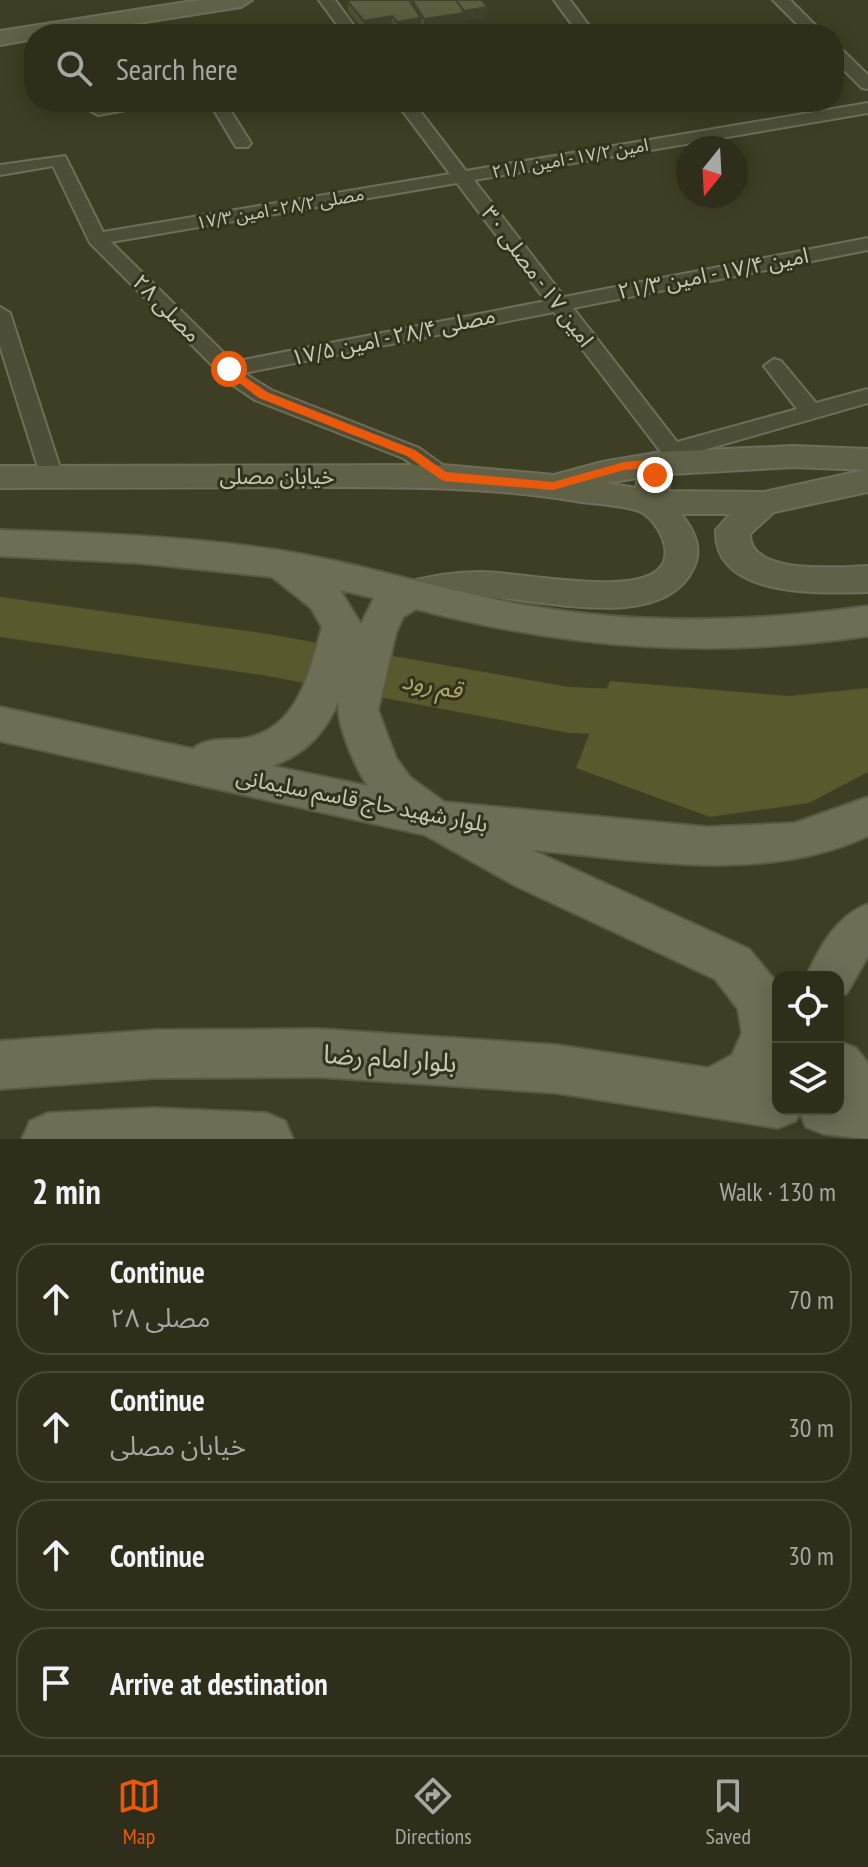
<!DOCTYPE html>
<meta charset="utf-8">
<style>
:root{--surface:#2e2e1b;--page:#3a3a28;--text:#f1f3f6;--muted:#a7a8a3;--line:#494a3a;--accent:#ea580c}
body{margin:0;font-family:"PT Sans Narrow","Noto Sans Arabic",sans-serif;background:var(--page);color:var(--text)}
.controls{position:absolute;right:24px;bottom:24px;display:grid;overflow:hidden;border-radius:16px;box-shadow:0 4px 20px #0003}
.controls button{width:72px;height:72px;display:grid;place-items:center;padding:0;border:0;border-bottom:2px solid var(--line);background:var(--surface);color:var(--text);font:40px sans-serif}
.compass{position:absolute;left:676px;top:136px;width:72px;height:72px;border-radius:50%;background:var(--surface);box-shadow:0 4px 20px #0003;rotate:198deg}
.stop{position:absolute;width:24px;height:24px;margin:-18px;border:6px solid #ea580c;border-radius:50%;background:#fff}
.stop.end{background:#ea580c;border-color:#fff;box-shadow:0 2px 8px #0008}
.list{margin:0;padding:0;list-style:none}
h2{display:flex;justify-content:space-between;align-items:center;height:104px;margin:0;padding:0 32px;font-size:34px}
h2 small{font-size:26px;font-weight:400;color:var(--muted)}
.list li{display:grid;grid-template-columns:52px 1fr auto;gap:24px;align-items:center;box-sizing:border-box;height:112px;margin:0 16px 16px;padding:0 16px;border:2px solid var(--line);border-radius:32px}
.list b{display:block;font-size:30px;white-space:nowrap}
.list p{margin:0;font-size:26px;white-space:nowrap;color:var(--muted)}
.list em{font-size:26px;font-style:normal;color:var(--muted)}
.icon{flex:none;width:44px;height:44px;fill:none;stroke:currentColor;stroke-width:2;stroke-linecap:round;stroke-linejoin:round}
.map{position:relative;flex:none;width:868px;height:1139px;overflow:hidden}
.search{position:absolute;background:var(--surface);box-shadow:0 4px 20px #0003;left:24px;right:24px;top:24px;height:88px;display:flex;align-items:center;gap:20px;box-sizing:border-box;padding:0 28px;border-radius:32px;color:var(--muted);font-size:30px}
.sheet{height:616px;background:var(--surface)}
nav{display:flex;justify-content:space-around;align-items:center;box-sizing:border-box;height:112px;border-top:2px solid var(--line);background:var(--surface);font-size:22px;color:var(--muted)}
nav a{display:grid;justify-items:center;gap:4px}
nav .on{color:var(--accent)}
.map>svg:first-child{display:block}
.water{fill:#58592d}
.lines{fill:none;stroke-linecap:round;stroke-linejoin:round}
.river{fill:#58592d;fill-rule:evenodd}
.street-casing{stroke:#6e6e59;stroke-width:4}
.secondary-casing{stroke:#6e6e59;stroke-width:4}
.primary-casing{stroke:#5a5a44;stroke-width:4}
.street{fill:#4e4e38;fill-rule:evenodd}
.secondary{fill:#606146;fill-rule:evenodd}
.primary{fill:#6e6e56;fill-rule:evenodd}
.wall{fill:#505037}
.shaded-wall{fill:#41412d}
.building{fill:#5d5d40;stroke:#41412d;stroke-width:2}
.route{fill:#ea580c}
.labels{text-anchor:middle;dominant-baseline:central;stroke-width:6;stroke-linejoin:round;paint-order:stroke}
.far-street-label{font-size:18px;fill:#c8c9b4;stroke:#33331d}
.street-label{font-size:22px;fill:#c8c9b4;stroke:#33331d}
.water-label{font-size:24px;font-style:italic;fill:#a8a86d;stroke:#33331d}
.near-street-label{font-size:26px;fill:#c8c9b4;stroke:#33331d}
</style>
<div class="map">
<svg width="868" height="1139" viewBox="0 0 868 1139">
<rect width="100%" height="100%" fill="#3e3e24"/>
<polygon class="water" points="610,681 789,696 868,688 868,772 809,803 710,817 576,768"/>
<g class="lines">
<polygon class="river" points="0,597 262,633 569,687 669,691 689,698 697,714 689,730 669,737 569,733 262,675 0,637"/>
<g class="street-casing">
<g id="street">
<polygon points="319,0 335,0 360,34 344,34"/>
<polygon points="554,0 570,0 595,34 579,34"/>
<polygon points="773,0 790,0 824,34 807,34"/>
<polygon points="834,46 840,48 868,75 868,89 862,88 834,60"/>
<polygon points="114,102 151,102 143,107 98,115 89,110 92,106"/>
<polygon points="209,102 225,102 251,143 248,147 236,147"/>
<path d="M396,102H413L466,171L868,103V113L474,180L564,297L868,238V250L573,308L677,442L797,409L764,366L774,359L781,361L816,403L868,389V403L672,459L664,456L554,312L244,373L271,390L419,448L451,471L454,476L451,481L443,484L403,458L255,400L230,383L90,243L53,166L0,175V165L65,156L103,232L450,174ZM457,183L546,301L233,362L111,242Z"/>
<polygon points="0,307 10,313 63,477 60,483 44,483 41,477 0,346"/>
</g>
</g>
<g class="secondary-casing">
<g id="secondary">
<polygon points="199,0 252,0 241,7 68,34 34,34 34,39 0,45 0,31"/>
<path d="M794,446L868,449V492L774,512L750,534C749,576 840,567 868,566V592C822,593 713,599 716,530L730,514H681C695,531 703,549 693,569C662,633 543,599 487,597C459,597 422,611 397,603L392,594L397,585C424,577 452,572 480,572C519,572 632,597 659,569C675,553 658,521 641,512C626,505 592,504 575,501C485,486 394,487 303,487C202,488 101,488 0,488V466L443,465L554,475L602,462L661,452ZM794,467L865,470L764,492L668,491L671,474ZM638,478L636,488L606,483Z"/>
</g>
</g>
<g class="primary-casing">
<g id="primary">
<path d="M0,530C93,533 186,536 277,550C363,563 445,592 531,606C643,625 756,622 868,606V636C710,659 570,649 416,609L403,617L396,633L378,710L396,758L410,777L444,802L707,827L795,823L868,797V836C764,884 642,860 532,850L749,949L778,984V1065L773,1077L778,1078V1109H838V1041L856,1048L868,1063V1139L824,1134L806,1127L800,1112L796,1121L778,1128L557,1093L319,1077L155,1078L0,1089V1041L155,1030L319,1029L557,1045L708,1068L732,1055L742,1033L738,1009L715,979L516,886L425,835L0,741V707L193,749C205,738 224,740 240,739C298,732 309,673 322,627L311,608L272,577L139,563L0,556ZM340,590L374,598L361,624ZM339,700C334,720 356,769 368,786L272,766C306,754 326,732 339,700Z"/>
<path d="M868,904V956L847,993L838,996V977H806C820,947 836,916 868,904Z"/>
<polygon points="153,1108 267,1113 285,1121 293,1139 22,1139 30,1121 48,1113"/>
</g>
</g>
<use href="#street" class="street"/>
<use href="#secondary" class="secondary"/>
<use href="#primary" class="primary"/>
</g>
<polygon class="wall" points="350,0 482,0 487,7 487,17 465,20 465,27 424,34 421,28 397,32 392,25 364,30 348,12 348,2"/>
<g class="shaded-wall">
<polygon points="487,7 487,17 465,20 465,27 424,34 424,19"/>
<polygon points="392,16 392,25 364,30 364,21"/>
<polygon points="421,18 421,28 397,32 397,22"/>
</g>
<g class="building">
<polygon points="350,0 409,0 421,18 397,22 392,16 364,21 348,2"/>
<polygon points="412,0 456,0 465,13 424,19"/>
<polygon points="456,0 482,0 487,7 464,11"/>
<polygon points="148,28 151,34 112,34"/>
</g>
<polygon class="route" points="229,366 267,392 415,450 446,472 553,482 624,462 661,459 667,463 660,478 655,479 649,475 653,468 624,470 553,490 443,481 407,456 259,398 225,372 223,369"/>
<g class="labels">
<g class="far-street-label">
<text transform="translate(570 158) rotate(-10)">امین ۱۷/۲ - امین ۲۱/۱</text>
<text transform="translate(280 208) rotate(-10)">مصلی ۲۸/۲ - امین ۱۷/۳</text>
</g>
<g class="street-label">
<text transform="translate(713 273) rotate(-11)">امین ۱۷/۴ - امین ۲۱/۳</text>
<text transform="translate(538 276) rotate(53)">امین ۱۷ - مصلی ۳۰</text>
<text transform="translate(167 308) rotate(45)">مصلی ۲۸</text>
<text transform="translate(393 336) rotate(-12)">مصلی ۲۸/۴ - امین ۱۷/۵</text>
<text x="277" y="476">خیابان مصلی</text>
<text transform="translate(362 800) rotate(11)">بلوار شهید حاج قاسم سلیمانی</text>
</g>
<g class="water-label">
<text transform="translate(432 685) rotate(10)">قم رود</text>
</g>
<g class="near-street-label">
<text transform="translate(390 1058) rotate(4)">بلوار امام رضا</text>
</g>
</g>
</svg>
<div class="controls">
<button><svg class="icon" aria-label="locate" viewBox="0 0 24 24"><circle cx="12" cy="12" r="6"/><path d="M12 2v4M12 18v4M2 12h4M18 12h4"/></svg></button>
<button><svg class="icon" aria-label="layers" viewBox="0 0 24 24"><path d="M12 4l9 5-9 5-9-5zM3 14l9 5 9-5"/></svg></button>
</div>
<svg class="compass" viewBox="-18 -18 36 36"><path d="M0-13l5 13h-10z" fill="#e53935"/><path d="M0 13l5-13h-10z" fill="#a7a8a3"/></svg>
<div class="stop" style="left:229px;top:369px"></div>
<div class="stop end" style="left:655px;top:475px"></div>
<div class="search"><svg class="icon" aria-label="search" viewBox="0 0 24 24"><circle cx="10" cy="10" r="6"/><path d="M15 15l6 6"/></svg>Search here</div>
</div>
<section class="sheet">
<h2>2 min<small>Walk · 130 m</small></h2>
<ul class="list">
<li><svg class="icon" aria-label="ahead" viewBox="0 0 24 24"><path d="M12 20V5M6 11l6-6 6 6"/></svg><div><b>Continue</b><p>مصلی ۲۸</p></div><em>70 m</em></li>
<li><svg class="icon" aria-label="ahead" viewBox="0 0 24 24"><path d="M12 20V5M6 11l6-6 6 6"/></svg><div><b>Continue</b><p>خیابان مصلی</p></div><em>30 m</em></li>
<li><svg class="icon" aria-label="ahead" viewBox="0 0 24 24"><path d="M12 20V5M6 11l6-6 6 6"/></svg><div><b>Continue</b></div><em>30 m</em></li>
<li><svg class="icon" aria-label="arrive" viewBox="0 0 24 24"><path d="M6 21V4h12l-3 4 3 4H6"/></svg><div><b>Arrive at destination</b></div></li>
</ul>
</section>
<nav>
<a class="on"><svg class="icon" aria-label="map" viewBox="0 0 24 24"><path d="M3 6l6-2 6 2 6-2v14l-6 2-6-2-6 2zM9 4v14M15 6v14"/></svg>Map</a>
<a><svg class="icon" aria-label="directions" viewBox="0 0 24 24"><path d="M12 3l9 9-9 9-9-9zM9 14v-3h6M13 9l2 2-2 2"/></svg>Directions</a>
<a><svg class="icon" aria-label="saved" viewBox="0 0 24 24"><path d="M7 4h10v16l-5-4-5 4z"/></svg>Saved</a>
</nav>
